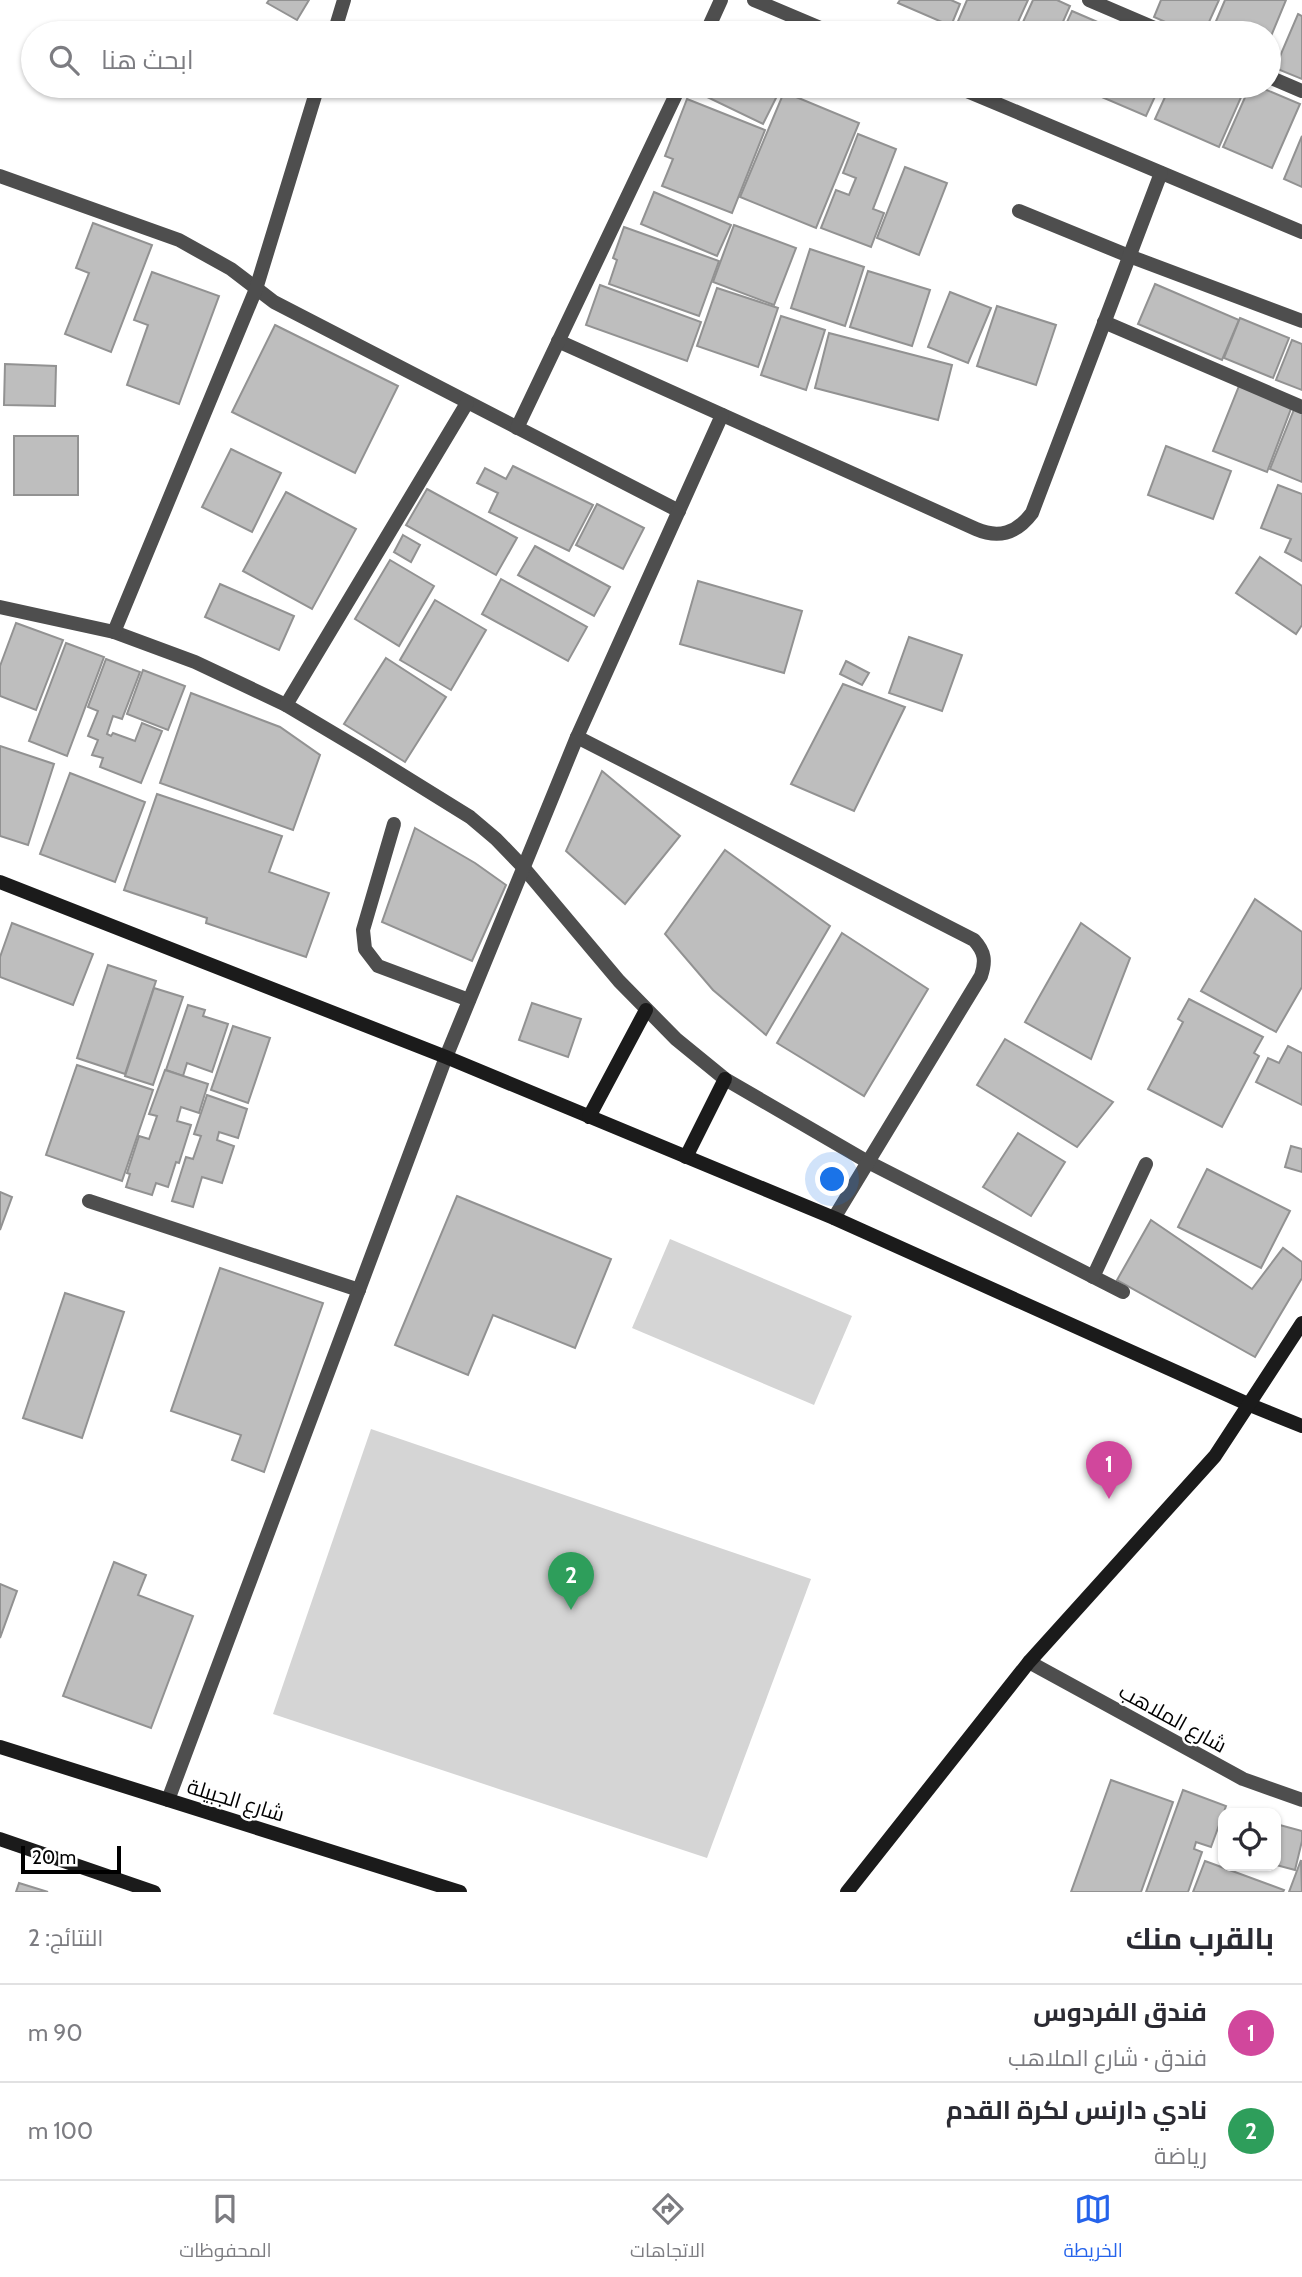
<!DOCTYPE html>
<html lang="ar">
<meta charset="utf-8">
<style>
:root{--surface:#fff;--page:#f7f7f7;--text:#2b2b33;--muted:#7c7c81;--line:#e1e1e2;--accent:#2563eb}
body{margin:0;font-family:Cabin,Cairo,sans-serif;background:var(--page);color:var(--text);direction:rtl}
.controls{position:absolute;right:21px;bottom:21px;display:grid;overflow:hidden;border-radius:14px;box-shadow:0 2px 5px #0004}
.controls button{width:63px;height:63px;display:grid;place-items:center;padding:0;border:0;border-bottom:2px solid var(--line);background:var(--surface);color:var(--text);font:35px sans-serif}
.scale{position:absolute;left:21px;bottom:18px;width:100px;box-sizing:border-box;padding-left:7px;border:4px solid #000;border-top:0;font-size:19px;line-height:24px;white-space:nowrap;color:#000;-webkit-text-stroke:5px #fff;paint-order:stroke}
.you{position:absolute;left:833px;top:1180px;width:24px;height:24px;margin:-18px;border:5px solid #fff;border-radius:50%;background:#1a73e8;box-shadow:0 0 0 10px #1a73e833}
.badge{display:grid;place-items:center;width:46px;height:46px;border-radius:50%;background:var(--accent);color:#fff;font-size:23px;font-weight:700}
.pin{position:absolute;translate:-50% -58px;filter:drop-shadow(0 2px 4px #0008)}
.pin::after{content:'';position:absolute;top:37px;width:24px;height:21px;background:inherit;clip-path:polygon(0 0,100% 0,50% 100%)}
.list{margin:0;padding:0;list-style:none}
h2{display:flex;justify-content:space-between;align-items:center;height:91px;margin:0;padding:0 28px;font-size:30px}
h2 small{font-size:23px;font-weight:400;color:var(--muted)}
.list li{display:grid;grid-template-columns:46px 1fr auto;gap:21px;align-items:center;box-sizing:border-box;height:98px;padding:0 28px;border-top:2px solid var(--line)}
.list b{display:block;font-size:26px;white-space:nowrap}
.list p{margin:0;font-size:23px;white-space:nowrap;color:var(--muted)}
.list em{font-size:23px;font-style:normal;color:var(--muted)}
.icon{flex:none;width:38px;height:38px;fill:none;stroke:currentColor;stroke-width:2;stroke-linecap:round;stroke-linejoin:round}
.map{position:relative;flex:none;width:1302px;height:1892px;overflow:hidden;direction:ltr}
.search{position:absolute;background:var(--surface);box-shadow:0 2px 5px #0004;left:21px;right:21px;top:21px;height:77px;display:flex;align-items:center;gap:18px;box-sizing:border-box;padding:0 24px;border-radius:38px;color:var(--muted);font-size:26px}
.sheet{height:287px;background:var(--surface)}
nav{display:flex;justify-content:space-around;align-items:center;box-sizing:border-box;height:98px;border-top:2px solid var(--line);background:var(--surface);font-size:19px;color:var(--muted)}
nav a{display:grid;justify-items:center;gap:4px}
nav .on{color:var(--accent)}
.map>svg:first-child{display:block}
.green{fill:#d5d5d5}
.building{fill:#bebebe;stroke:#929292;stroke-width:2}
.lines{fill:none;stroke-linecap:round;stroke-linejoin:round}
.lane{stroke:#4e4e4e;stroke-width:14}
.street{stroke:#4e4e4e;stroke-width:14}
.secondary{stroke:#1b1b1b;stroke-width:14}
.labels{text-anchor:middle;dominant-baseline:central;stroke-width:5;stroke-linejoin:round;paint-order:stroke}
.street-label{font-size:21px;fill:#000;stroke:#fff}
</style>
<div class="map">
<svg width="1302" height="1892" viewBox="0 0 1302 1892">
<rect width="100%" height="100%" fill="#fff"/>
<g class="green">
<polygon points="670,1239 852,1316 814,1405 632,1328"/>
<polygon points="371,1429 811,1579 707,1858 273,1714"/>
</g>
<g class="building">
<polygon points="269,0 309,0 297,20 267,3"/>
<polygon points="900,0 951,0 960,4 951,26 898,3"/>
<polygon points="967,0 1028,0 1013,33 953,33"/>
<polygon points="1033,0 1057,0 1070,6 1058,33 1018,33"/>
<polygon points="1161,0 1219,0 1204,33 1190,33 1154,17"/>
<polygon points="1225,0 1286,0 1269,41 1269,33 1211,33"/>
<polygon points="1072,11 1123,33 1062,33"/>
<polygon points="1298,14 1302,16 1302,79 1275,68"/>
<polygon points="708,86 782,86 763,124 703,95"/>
<polygon points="1101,86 1149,86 1158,90 1146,116 1097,95"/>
<polygon points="1170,86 1246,86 1219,147 1155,119"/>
<polygon points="1250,86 1257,86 1300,104 1272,168 1223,147"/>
<polygon points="784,92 859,123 816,228 740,197"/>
<polygon points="687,99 765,130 732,213 662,186 673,159 665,156"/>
<polygon points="858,134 896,149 873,209 884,213 871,247 821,228 836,190 849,195 856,178 843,173"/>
<polygon points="1302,136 1302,187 1284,179"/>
<polygon points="905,167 947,183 919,255 877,238"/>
<polygon points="654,192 731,225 717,256 641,224"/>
<polygon points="93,223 152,245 111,352 65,334 89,273 76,268"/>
<polygon points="734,225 796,248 774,305 713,282"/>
<polygon points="624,227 719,261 699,316 609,284 617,260 613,258"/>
<polygon points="810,249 864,267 845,326 791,308"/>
<polygon points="868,271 930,290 912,346 850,327"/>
<polygon points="152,272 219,296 179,404 127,385 148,325 134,320"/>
<polygon points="1155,284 1239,320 1222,360 1138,324"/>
<polygon points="600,285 701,322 687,361 586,325"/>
<polygon points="717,288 778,308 758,367 697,346"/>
<polygon points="950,292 991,308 968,363 928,347"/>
<polygon points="997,306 1056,325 1036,385 977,366"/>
<polygon points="781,316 825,330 806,390 761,375"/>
<polygon points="1240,318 1289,338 1273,378 1224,358"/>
<polygon points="275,325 398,386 355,473 232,412"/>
<polygon points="829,333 952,365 938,420 815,388"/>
<polygon points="1292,340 1302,344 1302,390 1276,380"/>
<polygon points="5,364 56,366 55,406 4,405"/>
<polygon points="1239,386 1292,406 1267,472 1213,451"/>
<polygon points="1295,407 1302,410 1302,482 1270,469"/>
<rect x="14" y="436" width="64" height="59"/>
<polygon points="1166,446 1231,471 1213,519 1148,495"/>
<polygon points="231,449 281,473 252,532 202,507"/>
<polygon points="513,466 593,505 569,551 489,512 498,493 477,483 485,468 506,479"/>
<polygon points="1278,485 1302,494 1302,561 1285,552 1291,539 1261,528"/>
<polygon points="427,489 517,538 496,575 406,525"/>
<polygon points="286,492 356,529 312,609 243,571"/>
<polygon points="597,504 644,528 623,569 576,545"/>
<polygon points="403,535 420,545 411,562 394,552"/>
<polygon points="535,546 610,587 594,616 518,575"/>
<polygon points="1260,557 1302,586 1302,625 1296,634 1236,593"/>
<polygon points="390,560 434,586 399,646 355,619"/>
<polygon points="501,579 587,627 568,661 482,614"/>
<polygon points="698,581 802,611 784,673 680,644"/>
<polygon points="220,584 294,616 279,650 205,617"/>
<polygon points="435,600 486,630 451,690 400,660"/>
<polygon points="16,623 63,640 36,710 0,696 0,666"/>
<polygon points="909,637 962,655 942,711 889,693"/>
<polygon points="66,643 104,657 67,756 29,741"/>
<polygon points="386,658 446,697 405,762 344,724"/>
<polygon points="106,659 140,672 122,719 113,716 107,734 111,736 113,733 135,741 142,723 162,731 141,783 100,767 103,758 92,755 98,740 88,736 98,711 88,707"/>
<polygon points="846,661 869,673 862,685 840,674"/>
<polygon points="143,670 185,686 168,730 127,714"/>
<polygon points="843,684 905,707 854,811 791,784"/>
<polygon points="191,693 280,727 320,755 293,830 160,783"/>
<polygon points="0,746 54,764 28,845 0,836"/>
<polygon points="602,771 680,836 625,904 566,851"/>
<polygon points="70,773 145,802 115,882 40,854"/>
<polygon points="157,794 282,836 269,872 329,893 306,957 206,923 207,918 124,890"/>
<polygon points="415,828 475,863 506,885 472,961 382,922"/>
<polygon points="725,850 830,926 766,1035 713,990 665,934"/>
<polygon points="1255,899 1302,932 1302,987 1276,1032 1201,991"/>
<polygon points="12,923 93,954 73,1005 0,977 0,957"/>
<polygon points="1081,923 1130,958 1091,1059 1025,1022"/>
<polygon points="842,933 928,989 864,1096 777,1043"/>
<polygon points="108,965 156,981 125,1074 77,1058"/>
<polygon points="154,988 183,997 153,1085 125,1076"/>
<polygon points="1189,999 1263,1037 1254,1053 1259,1056 1222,1127 1148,1089 1183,1022 1178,1019"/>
<polygon points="532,1003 581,1019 568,1057 519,1040"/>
<polygon points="188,1005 205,1010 203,1016 228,1024 212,1072 187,1063 183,1076 166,1070"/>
<polygon points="233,1026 270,1038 248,1103 211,1090"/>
<polygon points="1005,1039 1113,1102 1077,1147 977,1085"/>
<polygon points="1288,1046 1302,1053 1302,1105 1256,1082 1268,1058 1279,1063"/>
<polygon points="77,1065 153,1090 122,1181 46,1155"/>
<polygon points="165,1070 208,1084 199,1113 181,1107 177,1121 191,1125 179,1163 176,1162 168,1187 156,1183 152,1195 126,1187 130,1174 127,1173 139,1136 149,1139 157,1116 149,1114"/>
<polygon points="207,1095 247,1109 238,1138 219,1132 217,1140 234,1146 222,1183 202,1177 193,1207 172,1201 186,1157 193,1159 201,1136 194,1134"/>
<polygon points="1018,1133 1065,1162 1031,1216 983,1187"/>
<polygon points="1291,1146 1302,1149 1302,1172 1285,1167"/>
<polygon points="1207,1169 1290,1211 1261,1268 1178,1227"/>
<polygon points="0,1192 12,1197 0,1230"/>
<polygon points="457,1196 611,1259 575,1348 493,1315 468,1375 395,1345"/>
<polygon points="1151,1220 1252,1289 1283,1248 1302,1262 1302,1278 1255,1357 1117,1280"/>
<polygon points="220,1268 323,1303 264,1472 232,1460 241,1435 171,1411"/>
<polygon points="65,1293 124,1312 82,1438 23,1418"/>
<polygon points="114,1562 146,1575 138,1595 193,1616 151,1728 63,1696"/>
<polygon points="0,1584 17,1591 0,1638"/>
<polygon points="1111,1780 1173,1802 1141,1892 1071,1892"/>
<polygon points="1183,1790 1226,1806 1211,1847 1196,1842 1194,1849 1202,1852 1188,1892 1146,1892"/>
<polygon points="1276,1824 1302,1831 1302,1841 1295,1870 1276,1865"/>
<polygon points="1301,1860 1302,1892 1289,1892"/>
<polygon points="1205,1861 1284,1890 1283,1892 1193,1892"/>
<polygon points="19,1883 48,1892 16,1892"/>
</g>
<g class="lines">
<g class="lane">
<polyline points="1019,211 1129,256"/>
<polyline points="394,824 363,930 365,949 378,966 469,1000"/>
</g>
<g class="street">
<polyline points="754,0 832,33"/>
<polyline points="1089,0 1166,33"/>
<polyline points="334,33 344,0"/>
<polyline points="706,33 721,0"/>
<polyline points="1269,77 1302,91"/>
<polyline points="955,86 1302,232"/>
<polyline points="0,176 179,240 231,269 274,302 679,511"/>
<polyline points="1129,256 1302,321"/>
<polyline points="1104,322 1302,407"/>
<path d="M558,341L976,529C999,539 1017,533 1032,513L1161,173"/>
<polyline points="517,428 680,86"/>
<polyline points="0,607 114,632 195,662 286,705 370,755 470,817 496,839 523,867 619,981 676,1039 725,1079 868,1162 1123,1292"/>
<polyline points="114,632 256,289 318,86"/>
<polyline points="286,705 467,403"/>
<path d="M577,737L974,940C985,952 986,961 981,976L834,1218"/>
<polyline points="89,1201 359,1290"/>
<polyline points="1093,1277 1146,1164"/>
<polyline points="1029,1662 1243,1779 1302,1800"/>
<polyline points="168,1800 446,1057 577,737 722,415"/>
</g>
<g class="secondary">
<polyline points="0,882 446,1057 834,1218 1250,1405 1302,1426"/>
<polyline points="589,1117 646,1010"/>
<polyline points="686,1157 725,1079"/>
<polyline points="0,1747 460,1892"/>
<polyline points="0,1839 154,1892"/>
<polyline points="847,1892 1029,1662 1215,1456 1302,1323"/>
</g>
</g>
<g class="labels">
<g class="street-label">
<text transform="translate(1173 1718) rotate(29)">شارع الملاهب</text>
<text transform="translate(236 1800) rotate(17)">شارع الجبيلة</text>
</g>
</g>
</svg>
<div class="controls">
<button><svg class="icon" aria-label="locate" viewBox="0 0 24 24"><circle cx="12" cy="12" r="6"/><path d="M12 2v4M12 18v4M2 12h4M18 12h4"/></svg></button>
</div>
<div class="scale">20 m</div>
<div class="you"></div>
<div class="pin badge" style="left:1109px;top:1499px;background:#d1479c">1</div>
<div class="pin badge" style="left:571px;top:1610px;background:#2e9e5b">2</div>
<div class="search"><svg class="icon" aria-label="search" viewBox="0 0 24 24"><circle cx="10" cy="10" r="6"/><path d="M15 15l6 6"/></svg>ابحث هنا</div>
</div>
<section class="sheet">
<h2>بالقرب منك<small>النتائج: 2</small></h2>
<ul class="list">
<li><span class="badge" style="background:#d1479c">1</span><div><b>فندق الفردوس</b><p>فندق · شارع الملاهب</p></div><em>90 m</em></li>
<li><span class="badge" style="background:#2e9e5b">2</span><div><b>نادي دارنس لكرة القدم</b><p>رياضة</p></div><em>100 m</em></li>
</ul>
</section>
<nav>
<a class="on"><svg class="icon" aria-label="map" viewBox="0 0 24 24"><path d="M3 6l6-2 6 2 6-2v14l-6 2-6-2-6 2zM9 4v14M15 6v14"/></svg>الخريطة</a>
<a><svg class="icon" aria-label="directions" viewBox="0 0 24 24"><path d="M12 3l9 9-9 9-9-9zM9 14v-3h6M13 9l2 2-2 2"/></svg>الاتجاهات</a>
<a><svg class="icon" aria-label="saved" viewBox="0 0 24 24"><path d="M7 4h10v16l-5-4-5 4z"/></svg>المحفوظات</a>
</nav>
